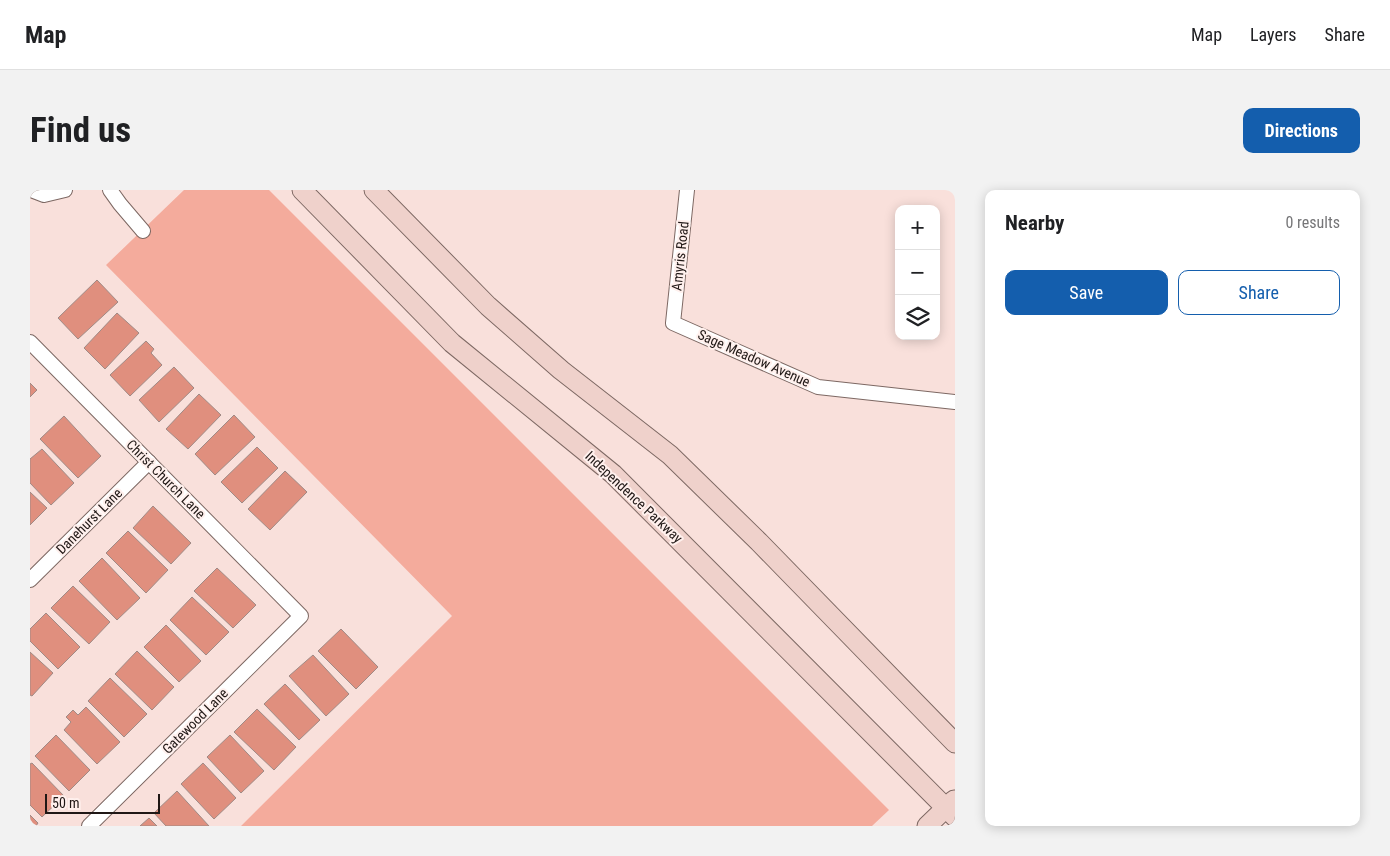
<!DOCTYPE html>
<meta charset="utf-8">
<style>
:root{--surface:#fff;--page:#f2f2f2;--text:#202124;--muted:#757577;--line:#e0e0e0;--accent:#145ead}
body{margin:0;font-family:"Roboto Condensed",sans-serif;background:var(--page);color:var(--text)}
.controls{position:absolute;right:15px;top:15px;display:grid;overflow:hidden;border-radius:10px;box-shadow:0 2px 12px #0003}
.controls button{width:45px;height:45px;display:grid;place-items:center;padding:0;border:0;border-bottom:1px solid var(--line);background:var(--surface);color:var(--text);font:25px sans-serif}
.scale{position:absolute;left:15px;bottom:12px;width:115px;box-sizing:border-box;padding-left:5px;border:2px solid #1f1715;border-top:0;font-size:14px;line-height:18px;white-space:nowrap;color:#1f1715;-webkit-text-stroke:4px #fff0ed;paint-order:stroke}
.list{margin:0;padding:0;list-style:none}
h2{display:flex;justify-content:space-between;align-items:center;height:65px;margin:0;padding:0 20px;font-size:21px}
h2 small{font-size:16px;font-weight:400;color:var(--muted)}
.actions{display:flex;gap:10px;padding:15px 20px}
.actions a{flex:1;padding:11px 0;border:1px solid var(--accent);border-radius:10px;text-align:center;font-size:18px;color:var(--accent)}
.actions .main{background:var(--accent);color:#fff}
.icon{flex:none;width:28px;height:28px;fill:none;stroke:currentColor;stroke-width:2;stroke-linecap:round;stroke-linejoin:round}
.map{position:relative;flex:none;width:925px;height:636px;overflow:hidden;border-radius:10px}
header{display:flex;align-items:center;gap:30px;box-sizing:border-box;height:70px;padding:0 25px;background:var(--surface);border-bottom:1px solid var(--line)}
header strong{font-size:24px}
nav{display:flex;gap:28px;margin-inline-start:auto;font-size:18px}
.intro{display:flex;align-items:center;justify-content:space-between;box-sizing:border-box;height:120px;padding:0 30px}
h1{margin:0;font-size:35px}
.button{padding:12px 22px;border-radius:10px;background:var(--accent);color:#fff;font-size:18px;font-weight:700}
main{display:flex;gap:30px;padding:0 30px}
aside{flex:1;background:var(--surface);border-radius:10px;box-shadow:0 2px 12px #0003}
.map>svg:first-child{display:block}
.green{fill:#f4ab9c}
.building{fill:#e08f7e;stroke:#a08a85}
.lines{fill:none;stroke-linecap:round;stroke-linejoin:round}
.minor-casing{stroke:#7d6863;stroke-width:16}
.secondary-casing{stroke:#7d6863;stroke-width:21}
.minor{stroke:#fff;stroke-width:14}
.secondary{stroke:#efd1cb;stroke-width:19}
.labels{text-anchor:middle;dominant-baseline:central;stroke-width:4;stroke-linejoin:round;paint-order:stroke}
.street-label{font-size:14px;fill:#1f1715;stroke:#fff0ed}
</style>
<header>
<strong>Map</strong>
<nav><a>Map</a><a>Layers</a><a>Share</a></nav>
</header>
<div class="intro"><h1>Find us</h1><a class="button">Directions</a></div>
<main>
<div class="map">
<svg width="925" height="636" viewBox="0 0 925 636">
<rect width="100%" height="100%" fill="#f9e0db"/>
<polygon class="green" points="154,0 239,0 859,620 842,636 211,636 422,426 76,75"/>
<g class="building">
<polygon points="67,90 88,112 48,149 28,128"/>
<polygon points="87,123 109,143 75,179 54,158"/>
<polygon points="116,151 124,159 121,163 132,175 100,206 80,185"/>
<polygon points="144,177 164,198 129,232 109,210"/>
<polygon points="0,193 7,200 0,207"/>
<polygon points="169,204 191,225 158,259 136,239"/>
<polygon points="204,225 225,247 185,285 165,264"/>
<polygon points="34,226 71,266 48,288 10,249"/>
<polygon points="227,257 248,278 212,313 191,292"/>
<polygon points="12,259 44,293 21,315 0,293 0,269"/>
<polygon points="255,281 277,302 240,340 218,319"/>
<polygon points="0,302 17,318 0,335"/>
<polygon points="123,316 161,353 141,374 103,338"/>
<polygon points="98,341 138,380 116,403 76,363"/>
<polygon points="72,368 110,408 87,430 49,391"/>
<polygon points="187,378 226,415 203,438 164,401"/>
<polygon points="43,396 80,432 59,454 21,418"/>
<polygon points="162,407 199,442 176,465 140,430"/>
<polygon points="16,423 50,457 28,479 0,451 0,439"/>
<polygon points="136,435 171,471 149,492 114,457"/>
<polygon points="311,439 348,477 326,499 288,461"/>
<polygon points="107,461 144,497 122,520 85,484"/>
<polygon points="0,462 23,483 2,506 0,505"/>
<polygon points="283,465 319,504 296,526 259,486"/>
<polygon points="80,488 117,524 94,547 58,511"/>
<polygon points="255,494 290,530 269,550 234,514"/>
<polygon points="56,517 90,552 67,574 34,540 41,532 36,527 43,520 48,525"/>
<polygon points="227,519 266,557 244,580 204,542"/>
<polygon points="26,545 60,580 39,601 5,566"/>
<polygon points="200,545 234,581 211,603 177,567"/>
<polygon points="2,573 34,606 12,627 0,615 0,574"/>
<polygon points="173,573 206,608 184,629 151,594"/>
<polygon points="147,601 179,636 136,636 124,623"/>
<polygon points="0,625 8,633 6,636 0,636"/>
<polygon points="119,628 127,636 110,636"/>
</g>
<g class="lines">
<g class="minor-casing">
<g id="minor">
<polyline points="1,0 14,5 35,0"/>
<polyline points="80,0 90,14 113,41"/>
<polyline points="657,0 643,133 788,197 925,212"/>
<polyline points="0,152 271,426 59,636"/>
<polyline points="0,390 119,272"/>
</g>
</g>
<g class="secondary-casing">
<g id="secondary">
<polyline points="272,0 422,153 583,284 925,627"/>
<polyline points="344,0 458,116 531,180 640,265 729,352 925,553"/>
<polyline points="897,636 924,610"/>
</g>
</g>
<use href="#minor" class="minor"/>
<use href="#secondary" class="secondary"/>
</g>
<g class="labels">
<g class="street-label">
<text transform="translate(650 66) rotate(-84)">Amyris Road</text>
<text transform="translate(724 168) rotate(24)">Sage Meadow Avenue</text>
<text transform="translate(136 289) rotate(45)">Christ Church Lane</text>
<text transform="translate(604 307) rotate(43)">Independence Parkway</text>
<text transform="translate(59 331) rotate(-45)">Danehurst Lane</text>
<text transform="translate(165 531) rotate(-45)">Gatewood Lane</text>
</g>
</g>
</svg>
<div class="controls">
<button>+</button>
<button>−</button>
<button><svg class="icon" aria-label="layers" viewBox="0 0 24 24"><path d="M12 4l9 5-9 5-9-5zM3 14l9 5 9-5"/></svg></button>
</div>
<div class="scale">50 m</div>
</div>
<aside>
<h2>Nearby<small>0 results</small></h2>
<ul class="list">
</ul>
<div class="actions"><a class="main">Save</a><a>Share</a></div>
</aside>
</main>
